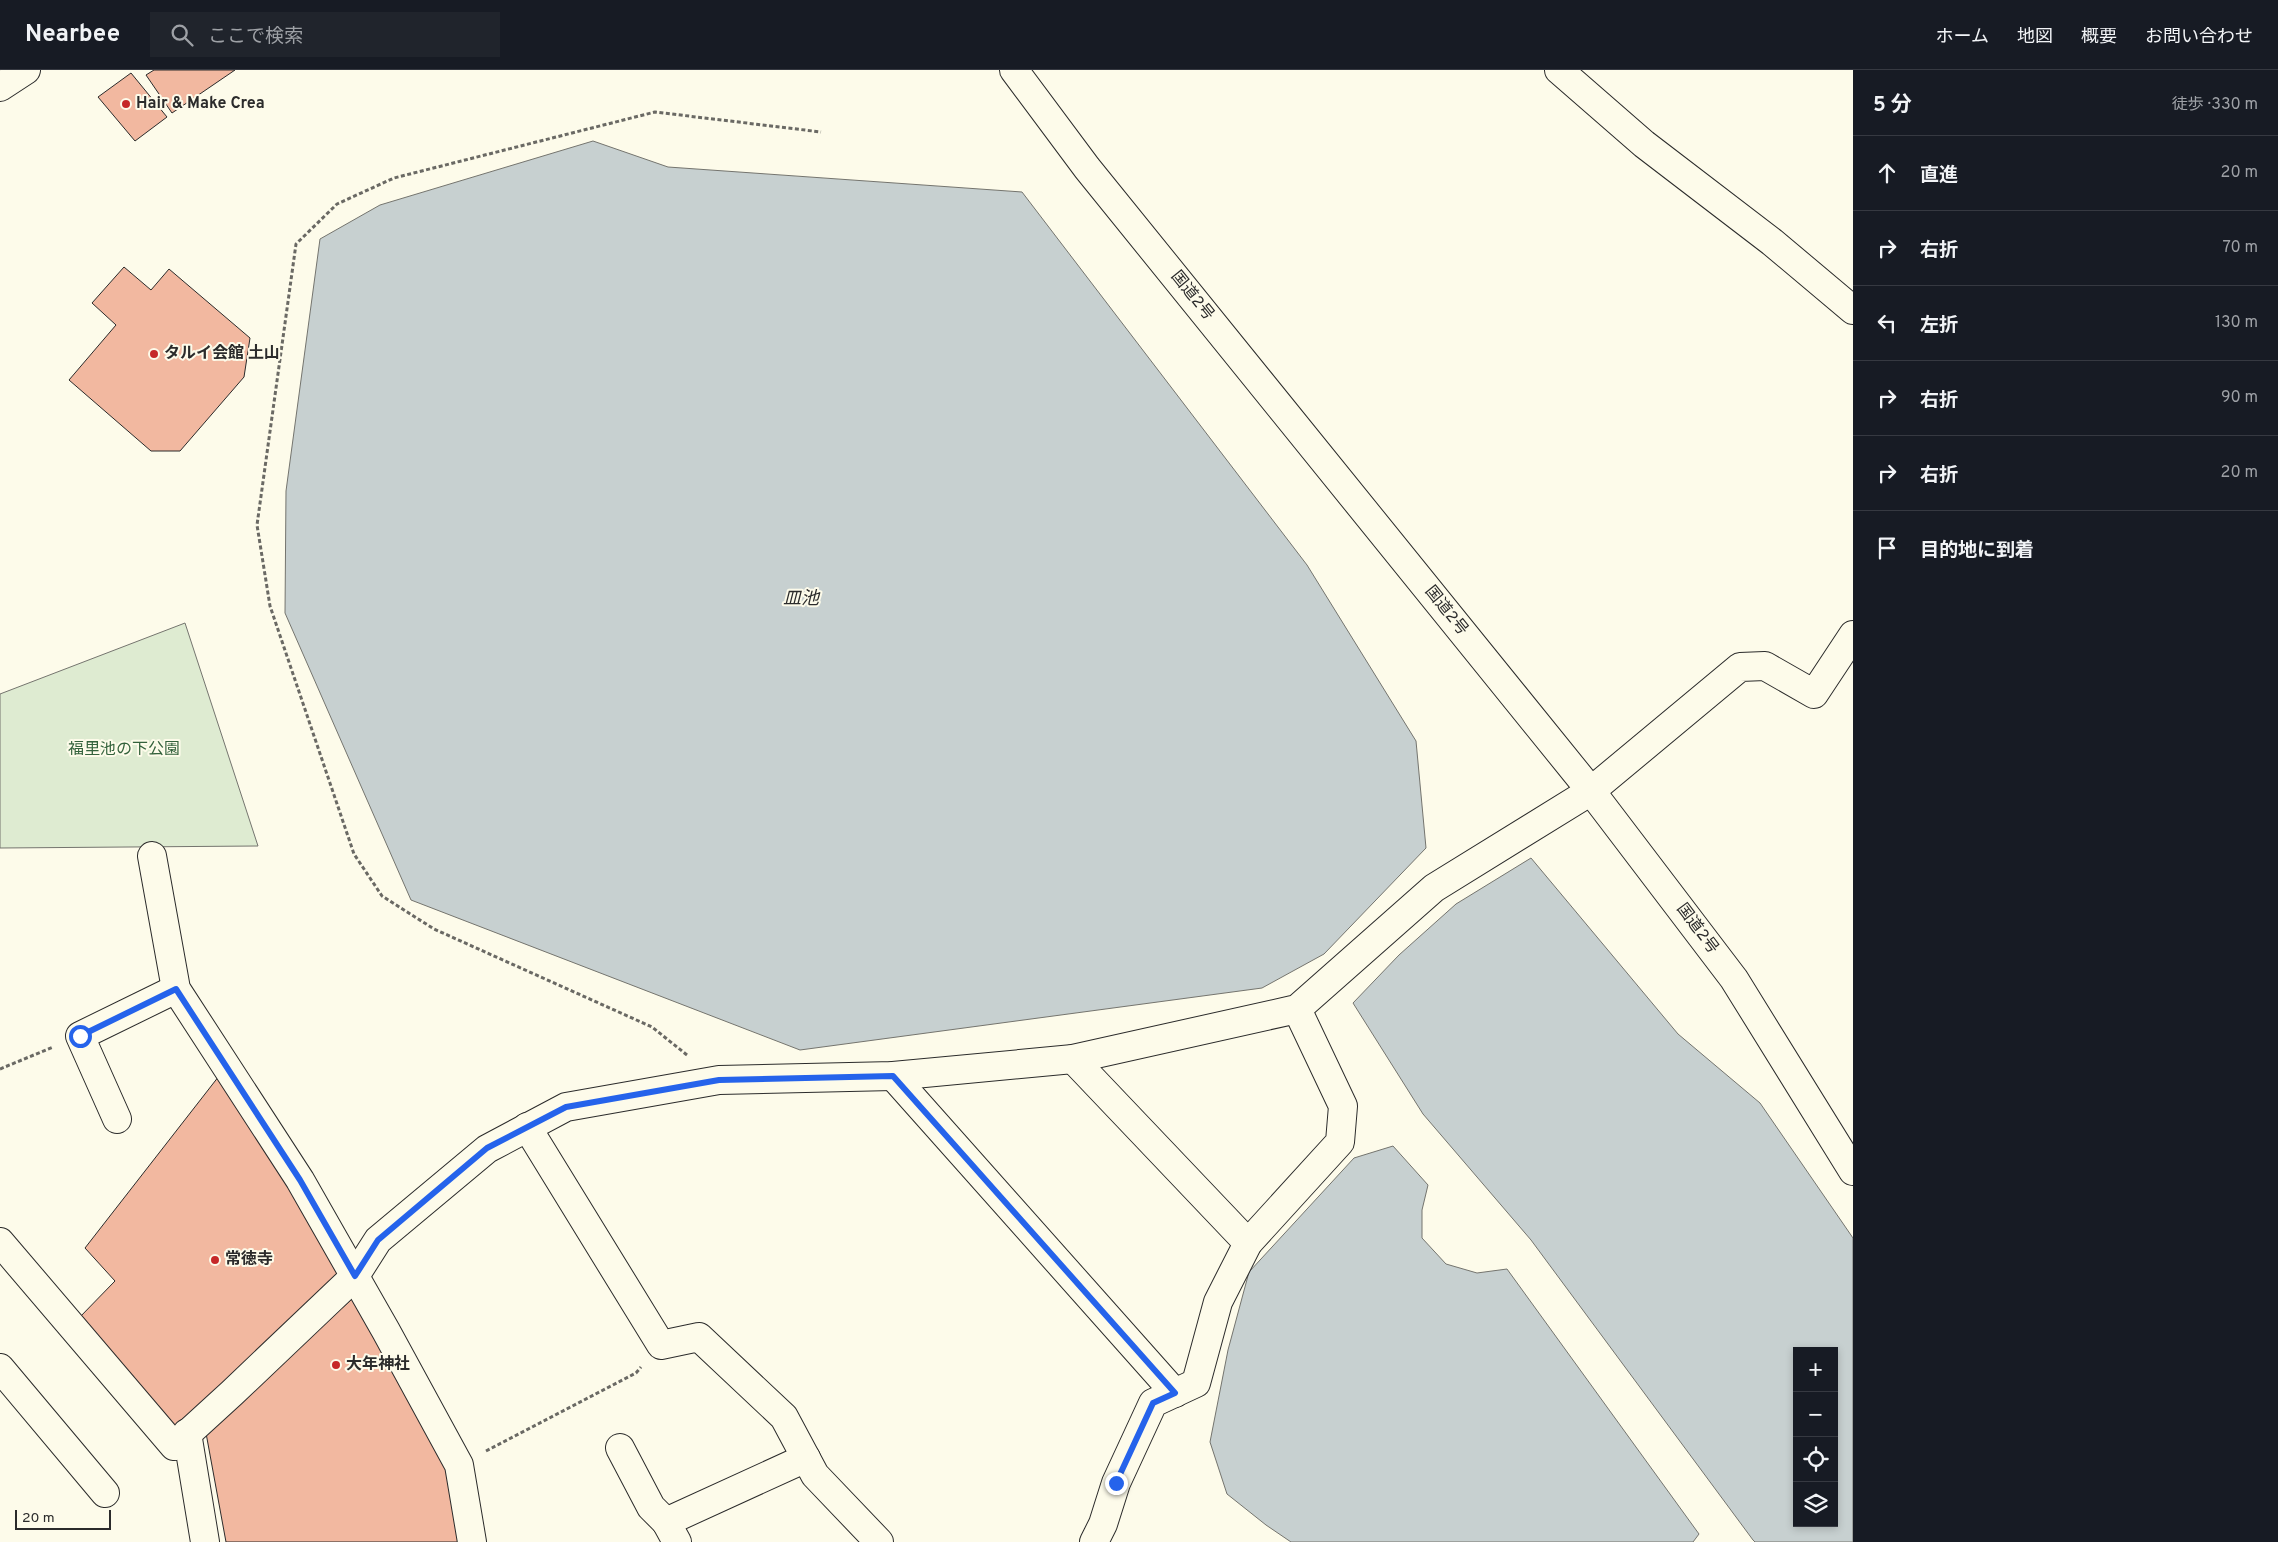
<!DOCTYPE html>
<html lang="ja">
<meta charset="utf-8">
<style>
:root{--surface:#171b24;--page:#20242c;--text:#f1f3f6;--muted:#9ea1a6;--line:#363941}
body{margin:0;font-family:Overpass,"Noto Sans JP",sans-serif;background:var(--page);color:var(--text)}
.controls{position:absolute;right:15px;bottom:15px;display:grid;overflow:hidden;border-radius:0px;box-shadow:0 2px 8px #0003}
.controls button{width:45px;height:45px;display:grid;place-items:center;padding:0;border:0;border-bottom:1px solid var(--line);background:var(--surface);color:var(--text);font:25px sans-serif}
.scale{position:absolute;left:15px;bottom:12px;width:96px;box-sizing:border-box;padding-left:5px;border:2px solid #2b2b2b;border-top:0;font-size:14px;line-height:18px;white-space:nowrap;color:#2b2b2b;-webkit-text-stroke:4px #fdfbea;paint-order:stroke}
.stop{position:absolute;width:15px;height:15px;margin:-11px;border:4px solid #2563eb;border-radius:50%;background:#fff}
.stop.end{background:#2563eb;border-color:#fff;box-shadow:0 1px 5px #0008}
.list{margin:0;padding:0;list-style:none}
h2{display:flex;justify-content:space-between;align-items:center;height:65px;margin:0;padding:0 20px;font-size:21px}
h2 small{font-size:16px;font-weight:400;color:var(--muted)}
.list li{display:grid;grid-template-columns:32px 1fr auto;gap:15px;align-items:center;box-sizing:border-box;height:75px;padding:0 20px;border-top:1px solid var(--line)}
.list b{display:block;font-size:19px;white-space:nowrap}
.list em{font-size:16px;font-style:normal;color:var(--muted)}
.icon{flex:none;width:28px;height:28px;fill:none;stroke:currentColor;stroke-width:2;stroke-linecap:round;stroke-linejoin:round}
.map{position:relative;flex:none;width:1853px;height:1472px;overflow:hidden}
header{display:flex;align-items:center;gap:30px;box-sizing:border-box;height:70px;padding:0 25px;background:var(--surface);border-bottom:1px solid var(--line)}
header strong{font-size:24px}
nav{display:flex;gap:28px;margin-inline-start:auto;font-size:18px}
.search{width:350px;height:45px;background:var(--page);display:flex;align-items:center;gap:12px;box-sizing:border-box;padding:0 18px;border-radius:0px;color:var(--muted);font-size:19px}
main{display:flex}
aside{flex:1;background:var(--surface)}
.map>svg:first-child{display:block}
.green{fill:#deebd1;stroke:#74746e}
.water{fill:#c7d0d0;stroke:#74746e;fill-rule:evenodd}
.building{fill:#f2b8a0;stroke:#2b2b2b}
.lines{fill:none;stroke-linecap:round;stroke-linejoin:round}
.street-casing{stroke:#2b2b2b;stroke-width:30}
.secondary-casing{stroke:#2b2b2b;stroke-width:30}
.highway-casing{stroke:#2b2b2b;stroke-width:30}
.path{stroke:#6a6964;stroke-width:3;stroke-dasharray:4 2.5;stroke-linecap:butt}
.street{stroke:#fdfbea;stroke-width:28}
.secondary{stroke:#fdfbea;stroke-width:28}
.highway{stroke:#fdfbea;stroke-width:28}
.route{stroke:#2563eb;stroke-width:6}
.poi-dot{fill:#c62828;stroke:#fdfbea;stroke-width:2}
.labels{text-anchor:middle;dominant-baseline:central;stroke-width:4;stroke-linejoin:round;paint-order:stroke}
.poi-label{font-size:16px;font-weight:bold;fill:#2b2b2b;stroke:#fdfbea;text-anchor:start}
.street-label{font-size:16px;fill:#2b2b2b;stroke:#fdfbea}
.park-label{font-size:16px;fill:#34623c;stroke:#fdfbea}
.water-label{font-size:18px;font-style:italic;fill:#2b2b2b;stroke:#fdfbea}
</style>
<header>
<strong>Nearbee</strong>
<div class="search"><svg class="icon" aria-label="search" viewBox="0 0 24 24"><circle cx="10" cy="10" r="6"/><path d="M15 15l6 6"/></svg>ここで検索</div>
<nav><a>ホーム</a><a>地図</a><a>概要</a><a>お問い合わせ</a></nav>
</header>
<main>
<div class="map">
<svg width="1853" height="1472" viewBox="0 0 1853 1472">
<rect width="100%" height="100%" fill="#fdfbea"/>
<polygon class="green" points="185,553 258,776 0,778 0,624"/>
<g class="water">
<polygon points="593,71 668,97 1022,122 1307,495 1416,671 1426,778 1324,884 1262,918 800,980 411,830 285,543 286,421 320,169 380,135"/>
<path d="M1531,788L1678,964L1760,1033L1853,1168V1472H1755L1753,1470L1531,1170L1423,1044L1353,933L1399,885L1456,834ZM1797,1281H1834V1453H1797Z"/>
<polygon points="1393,1076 1428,1115 1422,1140 1422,1168 1446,1194 1477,1203 1507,1199 1699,1464 1693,1472 1291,1472 1266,1455 1227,1424 1210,1372 1228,1280 1249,1202 1354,1088"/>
</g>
<g class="building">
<polygon points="154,0 235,0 172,43 146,5"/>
<polygon points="131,3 167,47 135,71 98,27"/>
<polygon points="124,197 151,220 169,199 250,268 244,307 180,381 151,381 69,310 116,255 92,233"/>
<polygon points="219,1006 341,1202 178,1359 78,1249 115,1211 85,1178"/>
<polygon points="354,1227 448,1395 462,1472 226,1472 206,1363"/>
</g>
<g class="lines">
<g class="street-casing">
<g id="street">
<polyline points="1559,0 1644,74 1772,172 1853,240"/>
<polyline points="152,786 176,919 300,1110 386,1261 459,1395 472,1472"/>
<polyline points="1073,989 1248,1173"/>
<polyline points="893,1006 1175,1323"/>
<polyline points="117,1049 80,966 176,919"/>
<polyline points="527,1057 661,1275 699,1267 784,1347 815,1405 879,1472"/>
<polyline points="0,1172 174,1376 232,1323 355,1206 378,1170 487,1079 566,1037 719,1010 893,1006 1073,989 1297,939 1434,818 1591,721 1740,597 1765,596 1814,624 1853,565"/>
<polyline points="0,1298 105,1423"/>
<polyline points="187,1363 205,1472"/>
<polyline points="620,1378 651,1437 666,1452"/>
<polyline points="677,1472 666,1452 806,1388"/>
<polyline points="1094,1472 1103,1454 1116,1413 1153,1333 1196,1313 1218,1232 1248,1173 1340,1072 1343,1036 1297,939"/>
</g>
</g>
<g class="secondary-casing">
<polyline id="secondary" points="0,17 26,0"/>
</g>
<g class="highway-casing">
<polyline id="highway" points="1014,0 1087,98 1591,721 1734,909 1853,1101"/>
</g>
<g class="path">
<polyline points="687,985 652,957 434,859 382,826 354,784 270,536 257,455 296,174 337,134 394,108 655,42 821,62"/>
<polyline points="0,999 53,977"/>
<polyline points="486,1381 636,1303 641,1297"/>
</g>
<use href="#street" class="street"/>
<use href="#secondary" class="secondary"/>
<use href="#highway" class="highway"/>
</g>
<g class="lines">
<polyline class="route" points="80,966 176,919 300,1110 355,1206 378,1170 487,1078 566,1037 719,1010 893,1006 1175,1323 1153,1333 1116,1413"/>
</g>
<g class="poi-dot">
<circle cx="126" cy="34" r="5"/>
<circle cx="154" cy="284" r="5"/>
<circle cx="215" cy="1190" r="5"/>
<circle cx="336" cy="1295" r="5"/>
</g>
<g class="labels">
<g class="poi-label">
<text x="136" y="34">Hair &amp; Make Crea</text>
<text x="164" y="284">タルイ会館 土山</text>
<text x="225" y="1190">常徳寺</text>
<text x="346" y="1295">大年神社</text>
</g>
<g class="street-label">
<text transform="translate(1192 226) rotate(51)">国道2号</text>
<text transform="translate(1446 541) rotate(51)">国道2号</text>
<text transform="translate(1697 859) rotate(53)">国道2号</text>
</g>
<g class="park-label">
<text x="124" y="680">福里池の下公園</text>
</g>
<g class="water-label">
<text x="801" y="529">皿池</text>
</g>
</g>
</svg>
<div class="controls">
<button>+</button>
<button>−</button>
<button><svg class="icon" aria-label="locate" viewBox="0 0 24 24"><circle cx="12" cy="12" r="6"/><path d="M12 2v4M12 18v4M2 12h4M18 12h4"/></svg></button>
<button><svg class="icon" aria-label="layers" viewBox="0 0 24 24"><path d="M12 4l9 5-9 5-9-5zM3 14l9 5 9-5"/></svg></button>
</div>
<div class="scale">20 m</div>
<div class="stop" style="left:80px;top:966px"></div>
<div class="stop end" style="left:1116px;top:1413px"></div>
</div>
<aside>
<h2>5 分<small>徒歩 · 330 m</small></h2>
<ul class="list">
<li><svg class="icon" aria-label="ahead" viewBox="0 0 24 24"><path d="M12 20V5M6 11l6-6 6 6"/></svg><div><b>直進</b></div><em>20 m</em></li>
<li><svg class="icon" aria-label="right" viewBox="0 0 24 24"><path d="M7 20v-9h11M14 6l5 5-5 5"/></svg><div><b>右折</b></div><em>70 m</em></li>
<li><svg class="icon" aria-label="left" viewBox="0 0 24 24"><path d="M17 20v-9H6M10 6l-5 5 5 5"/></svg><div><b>左折</b></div><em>130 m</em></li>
<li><svg class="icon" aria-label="right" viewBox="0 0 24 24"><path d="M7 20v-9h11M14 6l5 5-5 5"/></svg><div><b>右折</b></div><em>90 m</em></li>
<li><svg class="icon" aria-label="right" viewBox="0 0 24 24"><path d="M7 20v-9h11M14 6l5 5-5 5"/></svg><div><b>右折</b></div><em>20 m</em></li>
<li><svg class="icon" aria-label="arrive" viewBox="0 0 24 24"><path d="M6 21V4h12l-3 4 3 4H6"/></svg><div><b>目的地に到着</b></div></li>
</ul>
</aside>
</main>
